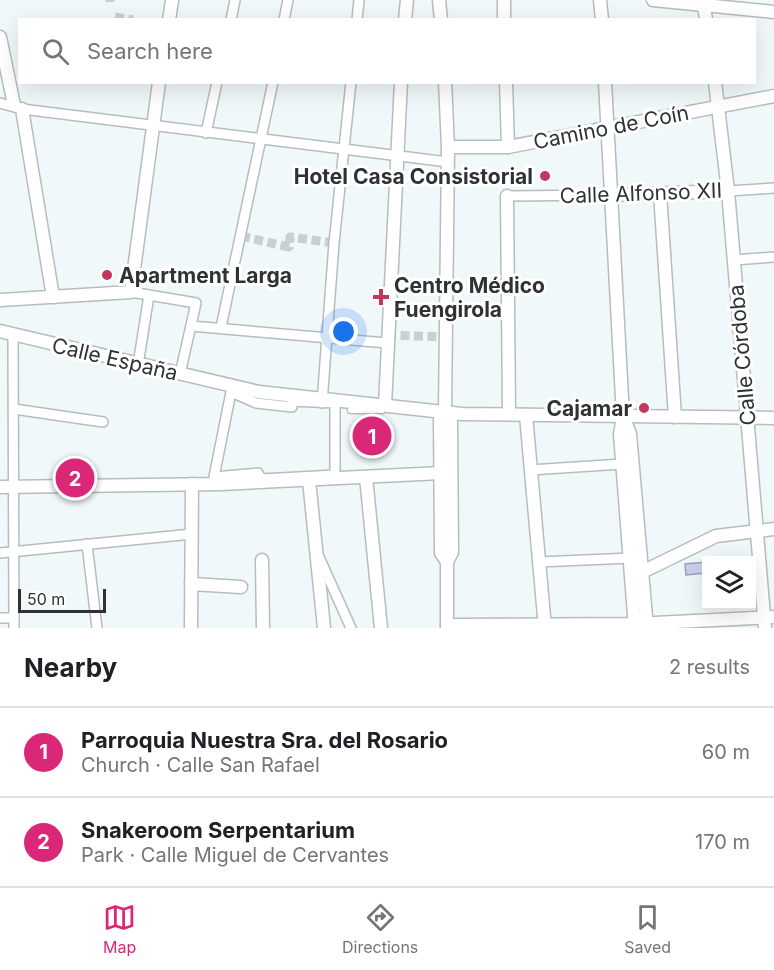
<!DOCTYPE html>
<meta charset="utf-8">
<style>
:root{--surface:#fff;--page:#f2f2f2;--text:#202124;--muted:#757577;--line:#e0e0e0;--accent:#db2777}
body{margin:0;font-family:Inter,sans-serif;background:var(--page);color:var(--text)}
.controls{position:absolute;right:18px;bottom:18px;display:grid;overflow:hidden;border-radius:0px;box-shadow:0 6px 24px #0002}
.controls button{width:54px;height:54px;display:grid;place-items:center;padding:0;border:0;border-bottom:2px solid var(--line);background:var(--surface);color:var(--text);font:30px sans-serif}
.scale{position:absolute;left:18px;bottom:15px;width:88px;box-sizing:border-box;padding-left:6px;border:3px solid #2f3232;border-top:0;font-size:16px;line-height:21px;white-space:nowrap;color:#2f3232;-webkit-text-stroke:4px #fff;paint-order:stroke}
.you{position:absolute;left:344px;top:332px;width:21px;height:21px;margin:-15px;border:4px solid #fff;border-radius:50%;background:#1a73e8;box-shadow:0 0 0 9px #1a73e833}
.badge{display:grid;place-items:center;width:39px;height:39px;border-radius:50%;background:var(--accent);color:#fff;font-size:20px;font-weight:700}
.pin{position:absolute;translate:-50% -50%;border:3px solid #fff;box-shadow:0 2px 6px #0006}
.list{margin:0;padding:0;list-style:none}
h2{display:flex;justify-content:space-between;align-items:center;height:78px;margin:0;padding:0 24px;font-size:26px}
h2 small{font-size:20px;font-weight:400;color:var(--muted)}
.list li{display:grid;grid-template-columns:39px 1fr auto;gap:18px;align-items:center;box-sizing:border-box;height:90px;padding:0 24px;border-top:2px solid var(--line)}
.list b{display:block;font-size:22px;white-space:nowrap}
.list p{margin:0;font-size:20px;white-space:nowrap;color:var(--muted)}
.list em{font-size:20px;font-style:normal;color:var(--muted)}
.icon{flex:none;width:33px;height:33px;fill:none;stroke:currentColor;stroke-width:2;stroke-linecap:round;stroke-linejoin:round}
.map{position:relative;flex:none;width:774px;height:628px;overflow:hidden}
.search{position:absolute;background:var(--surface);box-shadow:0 6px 24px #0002;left:18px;right:18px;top:18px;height:66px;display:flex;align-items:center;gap:15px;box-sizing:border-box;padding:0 21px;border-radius:0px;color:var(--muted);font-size:22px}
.sheet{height:258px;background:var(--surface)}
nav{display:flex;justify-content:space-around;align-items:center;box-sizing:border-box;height:84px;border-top:2px solid var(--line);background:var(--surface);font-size:16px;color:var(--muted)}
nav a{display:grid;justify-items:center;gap:3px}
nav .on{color:var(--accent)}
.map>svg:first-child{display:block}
.water{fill:#cacff2;stroke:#9ca0b8;stroke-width:1.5}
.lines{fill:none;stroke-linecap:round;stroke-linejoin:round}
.pedestrian-tunnel{stroke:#c9d0d2;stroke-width:9;stroke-dasharray:9 4.5;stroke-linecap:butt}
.service-casing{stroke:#b6bdbf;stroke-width:9}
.pedestrian-casing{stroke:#b6bdbf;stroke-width:12}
.minor-casing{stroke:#b6bdbf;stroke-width:15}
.service{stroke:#fff;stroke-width:6}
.pedestrian{stroke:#fff;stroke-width:9}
.minor{stroke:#fff;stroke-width:12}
.poi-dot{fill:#c5365e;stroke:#fff;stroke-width:2}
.labels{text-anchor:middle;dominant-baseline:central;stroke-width:6;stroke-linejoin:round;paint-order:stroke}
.street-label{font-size:21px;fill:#2f3232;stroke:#fff}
.poi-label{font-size:21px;font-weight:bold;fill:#2f3232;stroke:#fff;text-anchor:end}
</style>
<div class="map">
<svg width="774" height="628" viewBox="0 0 774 628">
<rect width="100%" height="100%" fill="#f0f8fa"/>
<polygon class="water" points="706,562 706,573 686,575 685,564"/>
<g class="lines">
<g class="pedestrian-tunnel">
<polyline points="110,2 110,0"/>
<polyline points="115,17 133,20"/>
<polyline points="241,236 289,247 290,237 334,243"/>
<polyline points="387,335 446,337"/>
</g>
<g class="service-casing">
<polyline id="service" points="351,410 382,410"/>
</g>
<g class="pedestrian-casing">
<g id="pedestrian">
<polyline points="231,20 235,0"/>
<polyline points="284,20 288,0"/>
<polyline points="357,20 359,0"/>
<polyline points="0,103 22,109 448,162"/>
<polyline points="206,133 217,82"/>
<polyline points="728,191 774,188"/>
<polyline points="507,196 611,195"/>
<polyline points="734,260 774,257"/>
<polyline points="131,292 196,303 180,374"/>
<polyline points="191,326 387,343"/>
<polyline points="221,327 273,82"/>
<polyline points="13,335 14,628"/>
<polyline points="138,365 149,295"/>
<polygon points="231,392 256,403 292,407 292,401 335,403 335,475 261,479 258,473 214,477"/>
<polyline points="322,403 334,243 351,82"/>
<polyline points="14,409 103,422"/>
<polyline points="530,470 622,464"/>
<polyline points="87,544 97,628"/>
<polyline points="0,553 192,534"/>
<polyline points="319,557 351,628"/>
<polyline points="539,562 631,558"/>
<polyline points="0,618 14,618"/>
</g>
</g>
<g class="minor-casing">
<g id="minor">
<polyline points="439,0 441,20"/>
<polyline points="504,0 504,20"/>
<polyline points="600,0 602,20"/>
<polyline points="653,0 774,12"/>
<polyline points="704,5 706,20"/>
<polyline points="169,20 172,0"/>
<polyline points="405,20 407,0"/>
<polyline points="0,37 14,105"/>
<polyline points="445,82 448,147 445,411 440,419 441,553 447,562"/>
<polyline points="506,82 508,147"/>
<polyline points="605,82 623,417 620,434 635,628"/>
<polyline points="715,82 728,191 765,628"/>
<polyline points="22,109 53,297"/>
<polyline points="448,147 508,147 774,96"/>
<polyline points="660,193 675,417"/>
<polyline points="611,195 728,191"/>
<polyline points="507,196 509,414"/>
<polyline points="0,300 131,292 159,82"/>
<polyline points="0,331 259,392 462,414 774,418"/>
<polyline points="385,405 401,82"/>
<polyline points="445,411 451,419 452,552 447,562 447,628"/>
<polyline points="526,415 545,628"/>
<polyline points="624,418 630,434 647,628"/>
<polyline points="366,477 381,628"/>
<polyline points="309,480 324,628"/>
<polyline points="0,487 221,484 441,473"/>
<polyline points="262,560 263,628"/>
<polyline points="642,572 716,536 774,529"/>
<polyline points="191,584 241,587"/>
<polyline points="447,625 635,624 774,617"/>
<polyline points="191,628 192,484"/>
</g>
</g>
<use href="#service" class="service"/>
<use href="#pedestrian" class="pedestrian"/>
<use href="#minor" class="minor"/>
</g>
<g class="poi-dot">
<circle cx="545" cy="176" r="6"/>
<circle cx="107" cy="275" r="6"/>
<path d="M378 288h6v6h6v6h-6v6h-6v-6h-6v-6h6z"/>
<circle cx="644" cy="408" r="6"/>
</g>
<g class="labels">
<g class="street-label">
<text transform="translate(611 127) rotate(-11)">Camino de Coín</text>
<text transform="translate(641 193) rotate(-2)">Calle Alfonso XII</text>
<text transform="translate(742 355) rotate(-95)">Calle Córdoba</text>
<text transform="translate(115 359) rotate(13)">Calle España</text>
</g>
<g class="poi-label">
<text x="533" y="176">Hotel Casa Consistorial</text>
<text x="119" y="275" text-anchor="start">Apartment Larga</text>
<text x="394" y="285" text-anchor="start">Centro Médico<tspan x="394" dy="24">Fuengirola</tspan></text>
<text x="632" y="408">Cajamar</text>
</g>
</g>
</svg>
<div class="controls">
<button><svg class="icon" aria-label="layers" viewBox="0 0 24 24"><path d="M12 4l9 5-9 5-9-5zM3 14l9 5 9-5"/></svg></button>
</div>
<div class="scale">50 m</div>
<div class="you"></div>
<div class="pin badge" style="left:372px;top:436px">1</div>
<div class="pin badge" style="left:75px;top:478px">2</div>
<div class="search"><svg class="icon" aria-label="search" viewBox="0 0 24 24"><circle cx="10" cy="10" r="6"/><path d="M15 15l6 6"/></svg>Search here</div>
</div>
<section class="sheet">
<h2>Nearby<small>2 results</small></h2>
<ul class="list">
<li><span class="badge">1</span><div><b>Parroquia Nuestra Sra. del Rosario</b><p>Church · Calle San Rafael</p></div><em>60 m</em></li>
<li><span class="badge">2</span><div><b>Snakeroom Serpentarium</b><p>Park · Calle Miguel de Cervantes</p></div><em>170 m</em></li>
</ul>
</section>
<nav>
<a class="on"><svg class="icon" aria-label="map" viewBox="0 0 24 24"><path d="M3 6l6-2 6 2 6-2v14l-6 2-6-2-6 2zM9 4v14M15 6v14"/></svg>Map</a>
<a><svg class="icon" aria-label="directions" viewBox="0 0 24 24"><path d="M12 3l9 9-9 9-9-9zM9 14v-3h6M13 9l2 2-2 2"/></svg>Directions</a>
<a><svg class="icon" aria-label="saved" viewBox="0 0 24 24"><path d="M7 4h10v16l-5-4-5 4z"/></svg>Saved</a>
</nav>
